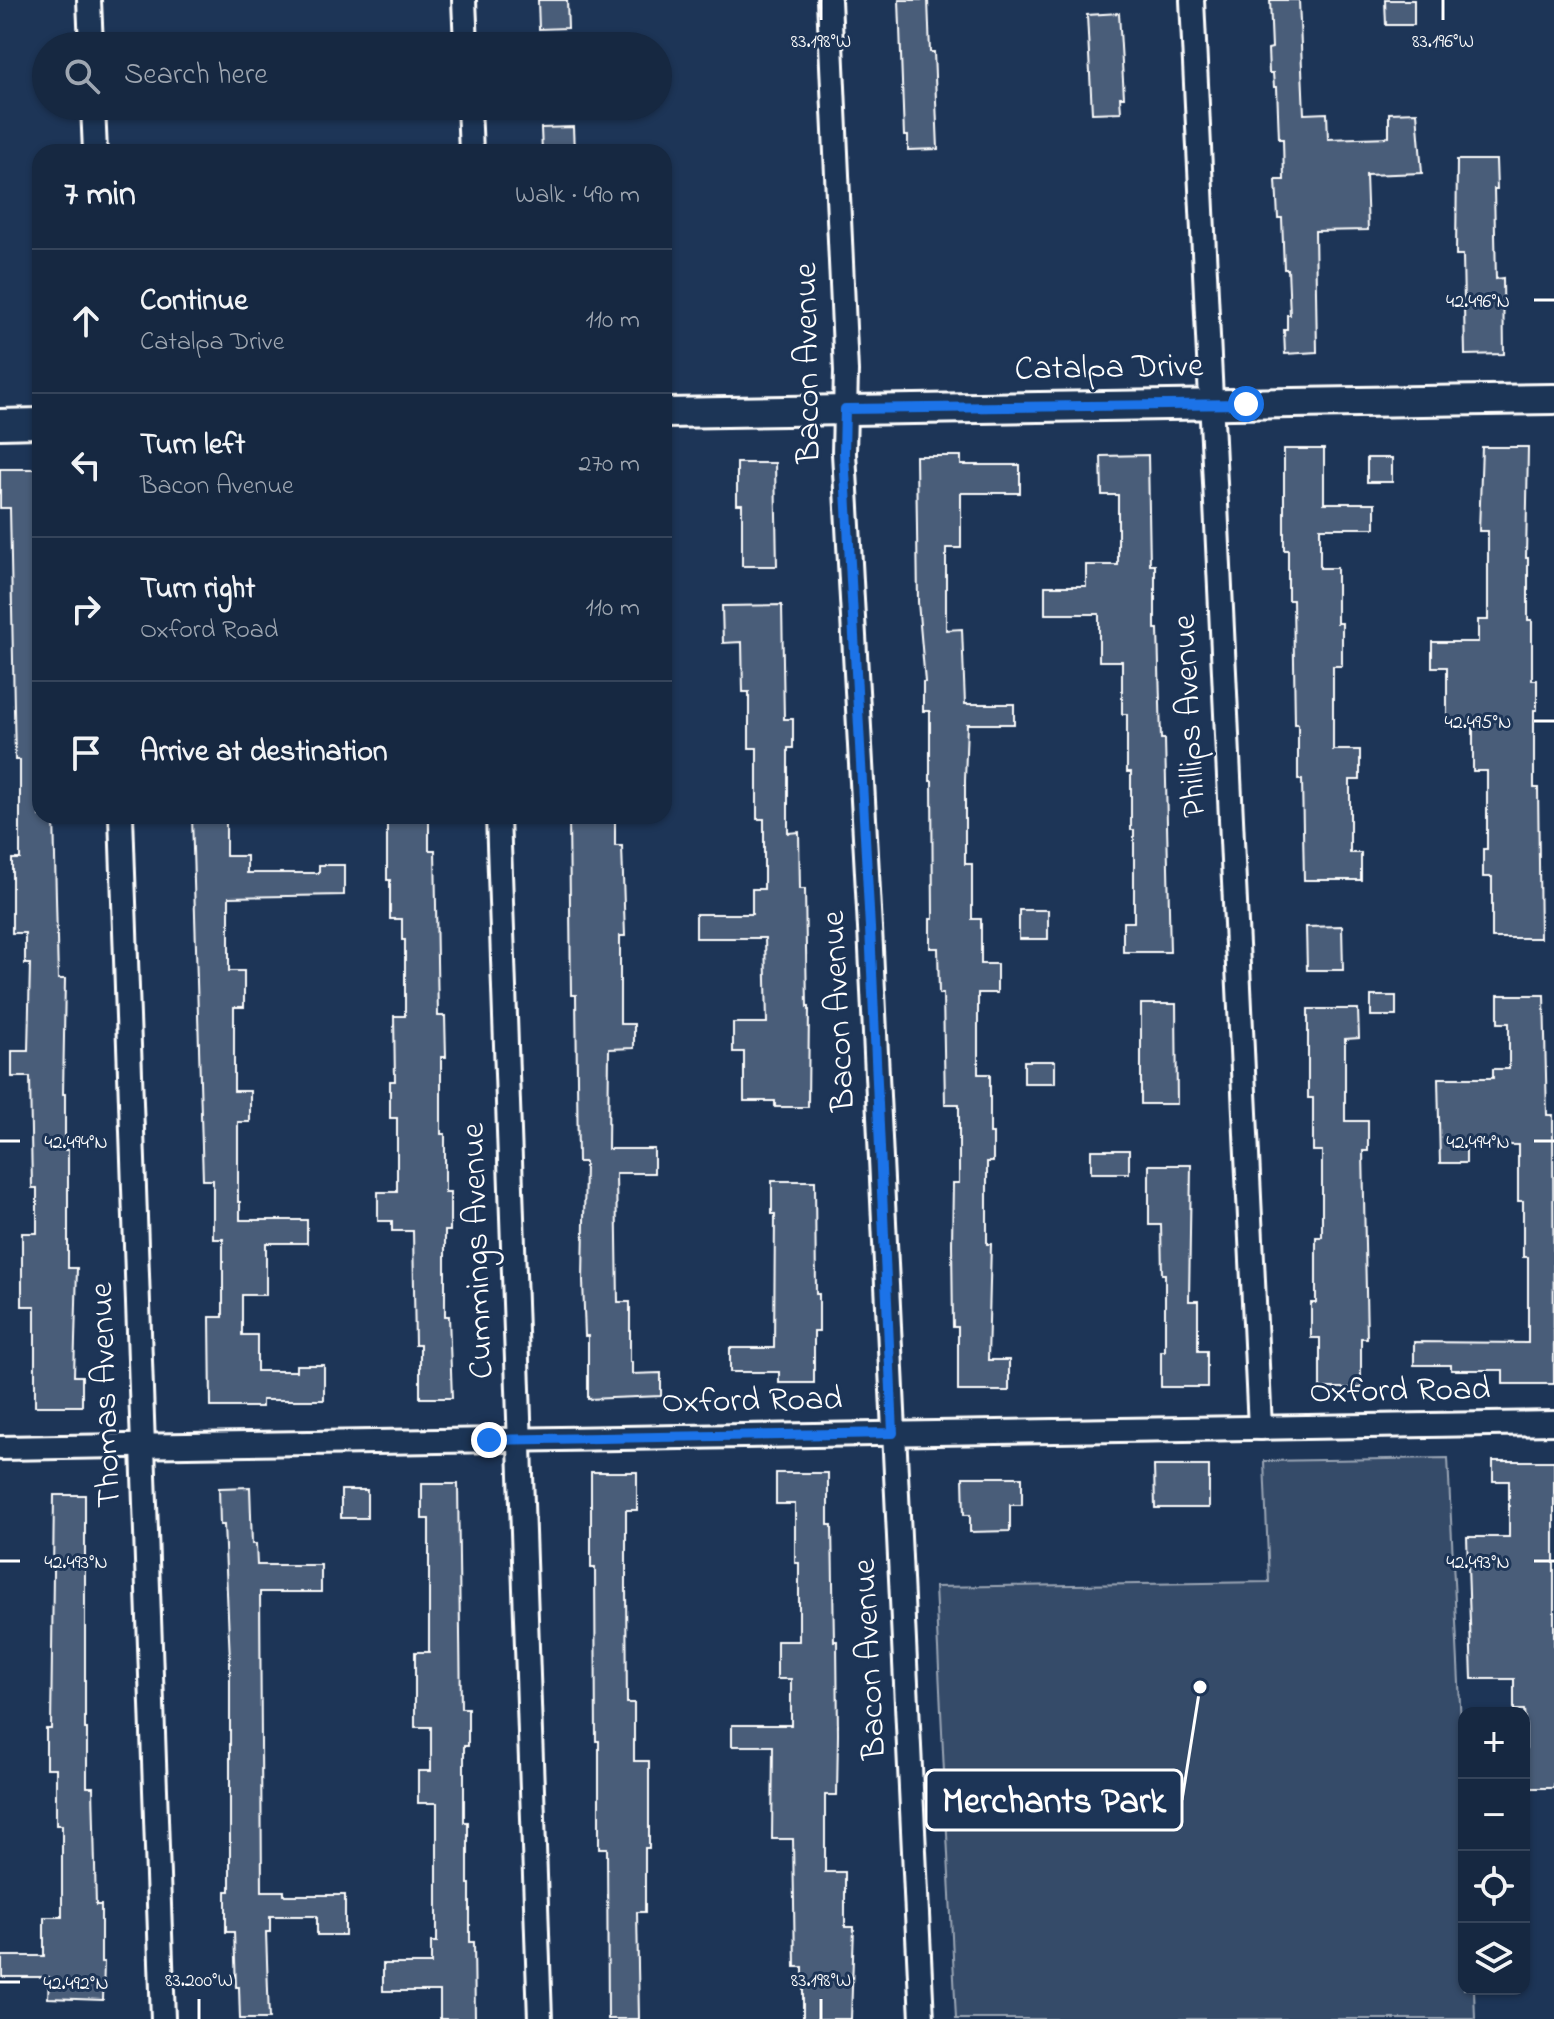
<!DOCTYPE html>
<meta charset="utf-8">
<style>
:root{--surface:#162841;--page:#23344c;--text:#f1f3f6;--muted:#9ea6b1;--line:#35445a}
body{margin:0;font-family:"Indie Flower",sans-serif;background:var(--page);color:var(--text)}
.controls{position:absolute;right:24px;bottom:24px;display:grid;overflow:hidden;border-radius:16px;box-shadow:0 2px 6px #0004}
.controls button{width:72px;height:72px;display:grid;place-items:center;padding:0;border:0;border-bottom:2px solid var(--line);background:var(--surface);color:var(--text);font:40px sans-serif}
.stop{position:absolute;width:24px;height:24px;margin:-18px;border:6px solid #1a73e8;border-radius:50%;background:#fff}
.stop.end{background:#1a73e8;border-color:#fff;box-shadow:0 2px 8px #0008}
.list{margin:0;padding:0;list-style:none}
h2{display:flex;justify-content:space-between;align-items:center;height:104px;margin:0;padding:0 32px;font-size:34px}
h2 small{font-size:26px;font-weight:400;color:var(--muted)}
.list li{display:grid;grid-template-columns:52px 1fr auto;gap:24px;align-items:center;box-sizing:border-box;height:144px;padding:0 32px;border-top:2px solid var(--line)}
.list b{display:block;font-size:30px;white-space:nowrap}
.list p{margin:0;font-size:26px;white-space:nowrap;color:var(--muted)}
.list em{font-size:26px;font-style:normal;color:var(--muted)}
.icon{flex:none;width:44px;height:44px;fill:none;stroke:currentColor;stroke-width:2;stroke-linecap:round;stroke-linejoin:round}
.map{position:relative;flex:none;width:1554px;height:2019px;overflow:hidden}
.search{position:absolute;background:var(--surface);box-shadow:0 2px 6px #0004;left:32px;top:32px;width:640px;height:88px;display:flex;align-items:center;gap:20px;box-sizing:border-box;padding:0 28px;border-radius:44px;color:var(--muted);font-size:30px}
.panel{position:absolute;background:var(--surface);box-shadow:0 2px 6px #0004;left:32px;top:144px;width:640px;height:680px;border-radius:24px}
.map>svg:first-child{display:block}
.green{fill:#364b69;stroke:#9aa5b4;stroke-width:2}
.building{fill:#4a5d79;stroke:#fff;stroke-width:2}
.lines{fill:none;stroke-linecap:round;stroke-linejoin:round}
.minor-casing{stroke:#fff;stroke-width:28}
.tertiary-casing{stroke:#fff;stroke-width:34}
.minor{stroke:#1d3557;stroke-width:22}
.tertiary{stroke:#1d3557;stroke-width:28}
.route{stroke:#1a73e8;stroke-width:10}
.ticks{fill:none;stroke:#fff;stroke-width:3}
.labels{text-anchor:middle;dominant-baseline:central;stroke-width:6;stroke-linejoin:round;paint-order:stroke}
.street-label{font-size:34px;fill:#fff;stroke:#1d3557}
.ticks-label{font-size:20px;text-anchor:middle;fill:#fff;stroke:#1d3557;stroke-width:6;stroke-linejoin:round;paint-order:stroke}
.leader{fill:none;stroke:#fff;stroke-width:3}
.callout-dot{fill:#fff;stroke:#1d3557;stroke-width:3}
.callout{fill:#1d3557;stroke:#fff;stroke-width:3}
.callout-label{font-size:36px;text-anchor:middle;font-weight:bold;fill:#fff}
</style>
<div class="map">
<svg width="1554" height="2019" viewBox="0 0 1554 2019">
<rect width="100%" height="100%" fill="#1d3557"/>
<filter id="ink" filterUnits="userSpaceOnUse"><feTurbulence type="fractalNoise" baseFrequency=".0125" numOctaves="2"/><feDisplacementMap in="SourceGraphic" scale="16" xChannelSelector="R" yChannelSelector="G"/><feConvolveMatrix kernelMatrix="1 2 1 2 8 2 1 2 1" color-interpolation-filters="sRGB"/></filter>
<g filter="url(#ink)">
<polygon class="green" points="1448,1458 1464,1786 1464,1989 1474,1989 1475,2019 956,2019 935,1587 1269,1582 1264,1461"/>
<g class="building">
<polygon points="538,0 567,0 568,28 539,29"/>
<polygon points="899,0 928,0 930,52 934,52 938,149 908,150 908,136 904,136"/>
<polygon points="1270,0 1299,0 1304,114 1327,113 1328,139 1389,137 1389,113 1417,112 1422,173 1366,175 1368,230 1315,231 1317,352 1285,354 1284,330 1287,330 1287,315 1290,315 1288,269 1284,269 1282,218 1278,218 1276,180 1284,180 1283,139 1279,139 1277,87 1274,87 1273,73 1269,73 1268,49 1272,48"/>
<polygon points="1385,0 1414,0 1414,25 1386,25"/>
<polygon points="1119,13 1124,97 1120,97 1121,112 1092,113 1087,15"/>
<polygon points="573,127 574,152 542,152 541,128"/>
<polygon points="1457,160 1496,160 1497,189 1494,189 1496,279 1503,278 1504,354 1465,355 1463,255 1456,255"/>
<polygon points="1482,447 1528,447 1526,558 1528,558 1528,620 1532,620 1532,680 1537,680 1537,710 1534,710 1534,788 1538,788 1540,938 1492,938 1492,877 1483,877 1483,849 1487,849 1487,771 1473,771 1473,725 1447,725 1447,667 1432,667 1432,642 1478,642 1478,620 1488,620 1488,531 1479,531"/>
<polygon points="1284,449 1324,449 1324,503 1375,503 1375,528 1320,528 1320,568 1337,568 1337,623 1342,623 1342,666 1333,666 1333,750 1360,750 1360,780 1350,780 1350,853 1361,853 1361,880 1304,880 1302,780 1298,780 1298,724 1295,724 1293,600 1288,600 1288,550 1284,550"/>
<polygon points="1148,455 1150,565 1155,565 1155,629 1158,629 1161,739 1165,739 1170,952 1123,952 1123,922 1134,922 1134,830 1131,830 1131,772 1127,772 1127,714 1122,714 1122,661 1099,661 1099,614 1045,614 1045,586 1086,586 1086,565 1118,565 1118,495 1102,495 1101,456"/>
<polygon points="916,456 961,456 961,465 1020,465 1020,493 961,493 961,548 946,548 946,630 962,629 965,704 1014,704 1014,724 967,724 965,781 965,864 972,864 972,919 981,919 981,964 997,964 997,993 978,993 978,1074 990,1074 990,1133 993,1133 993,1162 987,1162 987,1244 991,1244 988,1360 1009,1360 1009,1391 958,1391 958,1327 953,1327 952,1244 953,1183 959,1183 959,1104 945,1104 943,994 939,994 938,948 930,948 930,919 933,919 932,781 930,781 930,711 923,711 923,682 925,682 918,602"/>
<rect x="1367" y="458" width="25" height="24"/>
<polygon points="737,463 775,463 777,566 742,566 742,504 737,504"/>
<polygon points="0,469 40,469 40,816 54,816 58,979 65,979 63,1094 65,1094 65,1150 68,1150 68,1268 77,1268 74,1376 82,1376 82,1406 35,1406 35,1306 22,1306 22,1233 37,1233 37,1188 32,1188 30,1077 12,1077 12,1051 28,1051 30,964 25,964 25,933 12,933 12,859 20,859 20,760 15,760 10,508 0,508"/>
<polygon points="782,605 784,719 793,719 793,748 788,748 788,833 799,832 800,889 805,889 807,1007 809,1007 808,1107 775,1107 775,1101 744,1101 744,1052 733,1052 733,1023 767,1023 765,938 696,938 696,914 752,914 752,889 764,889 764,819 757,819 757,748 749,748 749,692 743,692 742,642 723,643 722,606"/>
<polygon points="192,816 226,816 226,856 247,856 247,873 319,873 319,865 344,865 344,895 229,897 229,971 244,971 244,1007 234,1007 234,1091 250,1091 250,1122 238,1122 238,1202 240,1202 240,1220 307,1220 307,1243 266,1243 266,1295 242,1295 242,1335 257,1335 257,1371 296,1371 296,1365 324,1365 324,1400 262,1400 262,1407 211,1407 210,1317 223,1317 223,1239 213,1239 213,1180 203,1180"/>
<polygon points="387,816 429,816 429,850 435,850 438,1016 445,1016 446,1057 441,1057 441,1134 445,1134 445,1192 450,1192 450,1231 445,1231 445,1316 449,1316 452,1398 420,1398 420,1345 415,1345 413,1231 392,1231 392,1221 378,1221 378,1192 397,1192 397,1118 390,1118 390,1081 395,1081 394,1016 405,1016 405,940 402,940 402,919 390,919 390,880 387,880"/>
<polygon points="569,816 615,816 615,846 622,846 625,936 620,936 620,1024 634,1024 634,1048 609,1049 608,1149 654,1149 654,1173 616,1173 618,1302 630,1302 630,1362 632,1362 632,1374 661,1373 661,1396 588,1399 588,1336 585,1336 583,1281 585,1162 578,1162 576,995 571,995"/>
<rect x="1019" y="910" width="29" height="29"/>
<polygon points="1342,926 1343,970 1307,970 1306,927"/>
<polygon points="1498,995 1544,995 1547,1115 1553,1115 1554,1384 1503,1384 1503,1370 1451,1370 1451,1365 1414,1365 1414,1342 1528,1343 1528,1257 1523,1257 1523,1201 1518,1201 1518,1145 1466,1145 1466,1163 1440,1163 1438,1078 1493,1078 1493,1069 1509,1069 1509,1023 1498,1023"/>
<rect x="1371" y="996" width="25" height="20"/>
<polygon points="1141,1004 1176,1004 1177,1104 1141,1104"/>
<polygon points="1308,1009 1358,1009 1359,1038 1345,1039 1345,1121 1368,1121 1368,1151 1363,1151 1367,1338 1361,1338 1361,1388 1320,1388 1320,1338 1311,1338 1311,1303 1316,1303 1316,1237 1322,1237 1322,1151 1313,1151 1313,1098 1308,1098"/>
<rect x="1024" y="1061" width="31" height="22"/>
<rect x="1091" y="1150" width="38" height="23"/>
<polygon points="1149,1165 1191,1165 1189,1301 1198,1301 1198,1351 1207,1351 1207,1387 1161,1387 1161,1351 1165,1351 1165,1274 1162,1274 1161,1225 1149,1225"/>
<polygon points="772,1181 815,1181 816,1294 819,1294 819,1331 814,1331 814,1383 779,1383 779,1372 730,1372 730,1348 774,1348 775,1214 772,1214"/>
<polygon points="1493,1461 1554,1461 1554,1788 1526,1788 1526,1729 1524,1710 1514,1710 1514,1679 1472,1679 1467,1537 1509,1537 1509,1481 1493,1481"/>
<polygon points="1154,1466 1209,1466 1209,1508 1155,1508"/>
<polygon points="591,1472 637,1472 637,1510 626,1510 626,1587 627,1703 634,1703 634,1761 649,1761 649,1848 645,1848 645,1912 637,1912 639,2019 608,2019 607,1848 599,1848 599,1741 596,1741 595,1568 591,1568"/>
<polygon points="776,1473 828,1473 828,1525 832,1525 834,1641 837,1641 838,1734 837,1795 825,1795 825,1872 845,1872 845,1927 854,1927 851,2019 803,2019 803,1967 795,1967 793,1839 772,1839 773,1746 732,1746 732,1725 791,1725 791,1679 777,1679 777,1641 799,1641 799,1563 795,1563 795,1504 776,1504"/>
<polygon points="963,1477 1022,1477 1022,1505 1010,1505 1010,1531 970,1532 970,1515 964,1515"/>
<polygon points="422,1484 458,1484 461,1708 468,1708 468,1746 464,1746 464,1822 468,1822 468,1884 470,1884 470,1942 474,1942 475,2019 440,2019 440,1991 383,1991 383,1964 431,1964 431,1942 437,1942 437,1803 418,1803 418,1771 431,1771 431,1727 415,1727 415,1652 429,1652 429,1519 422,1519"/>
<polygon points="250,1487 252,1544 256,1544 257,1565 321,1565 321,1592 260,1592 262,1891 284,1891 284,1895 345,1895 345,1935 317,1935 317,1916 270,1916 270,1932 266,1932 269,2019 240,2019 239,1987 236,1987 234,1932 226,1932 226,1891 230,1891 230,1660 224,1525 220,1525 219,1488"/>
<rect x="341" y="1490" width="26" height="28"/>
<polygon points="54,1495 85,1495 85,1729 87,1729 87,1787 93,1787 96,1905 101,1905 101,1962 104,1962 103,2000 48,1998 49,1977 2,1977 2,1956 44,1956 44,1917 62,1917 62,1825 56,1825 56,1768 46,1768 46,1729 51,1729"/>
</g>
<g class="lines">
<g class="minor-casing">
<g id="minor">
<polyline points="89,0 91,46"/>
<polyline points="464,0 466,46"/>
<polyline points="829,0 846,371 844,453 870,928 922,2019"/>
<polyline points="1192,0 1260,1428"/>
<polyline points="93,106 95,152"/>
<polyline points="469,106 471,152"/>
<polyline points="121,816 163,2019"/>
<polyline points="498,816 540,2019"/>
<polyline points="0,1448 1554,1423"/>
</g>
</g>
<g class="tertiary-casing">
<g id="tertiary">
<polyline points="664,413 1554,399"/>
<polyline points="0,424 40,423"/>
</g>
</g>
<use href="#minor" class="minor"/>
<use href="#tertiary" class="tertiary"/>
</g>
</g>
<g class="lines" filter="url(#ink)">
<polyline class="route" points="489,1440 893,1433 870,928 844,453 845,409 1246,404"/>
</g>
<path class="ticks" d="M821,0V20M1443,0V20M1534,300H1554M1534,721H1554M0,1141H20M1534,1141H1554M0,1561H20M1534,1561H1554M0,1982H20M199,1999V2019M821,1999V2019"/>
<g class="labels">
<g class="street-label">
<text transform="translate(809 363) rotate(-91)">Bacon Avenue</text>
<text transform="translate(1109 369) rotate(-1)">Catalpa Drive</text>
<text transform="translate(1191 716) rotate(-93)">Phillips Avenue</text>
<text transform="translate(840 1011) rotate(-93)">Bacon Avenue</text>
<text transform="translate(479 1251) rotate(-92)">Cummings Avenue</text>
<text transform="translate(1400 1392) rotate(-1)">Oxford Road</text>
<text transform="translate(107 1395) rotate(-92)">Thomas Avenue</text>
<text transform="translate(752 1402) rotate(-1)">Oxford Road</text>
<text transform="translate(871 1659) rotate(-93)">Bacon Avenue</text>
</g>
</g>
<g class="ticks-label">
<text x="821" y="47">83.198°W</text>
<text x="1443" y="47">83.196°W</text>
<text x="1478" y="307">42.496°N</text>
<text x="1478" y="728">42.495°N</text>
<text x="76" y="1148">42.494°N</text>
<text x="1478" y="1148">42.494°N</text>
<text x="76" y="1568">42.493°N</text>
<text x="1478" y="1568">42.493°N</text>
<text x="199" y="1986">83.200°W</text>
<text x="821" y="1986">83.198°W</text>
<text x="76" y="1989">42.492°N</text>
</g>
<path class="leader" d="M1200 1687L1182 1800"/>
<circle class="callout-dot" cx="1200" cy="1687" r="8"/>
<rect class="callout" x="926" y="1770" width="256" height="60" rx="8"/>
<g class="callout-label">
<text x="1054" y="1812">Merchants Park</text>
</g>
</svg>
<div class="controls">
<button>+</button>
<button>−</button>
<button><svg class="icon" aria-label="locate" viewBox="0 0 24 24"><circle cx="12" cy="12" r="6"/><path d="M12 2v4M12 18v4M2 12h4M18 12h4"/></svg></button>
<button><svg class="icon" aria-label="layers" viewBox="0 0 24 24"><path d="M12 4l9 5-9 5-9-5zM3 14l9 5 9-5"/></svg></button>
</div>
<div class="stop" style="left:1246px;top:404px"></div>
<div class="stop end" style="left:489px;top:1440px"></div>
<div class="search"><svg class="icon" aria-label="search" viewBox="0 0 24 24"><circle cx="10" cy="10" r="6"/><path d="M15 15l6 6"/></svg>Search here</div>
<section class="panel">
<h2>7 min<small>Walk · 490 m</small></h2>
<ul class="list">
<li><svg class="icon" aria-label="ahead" viewBox="0 0 24 24"><path d="M12 20V5M6 11l6-6 6 6"/></svg><div><b>Continue</b><p>Catalpa Drive</p></div><em>110 m</em></li>
<li><svg class="icon" aria-label="left" viewBox="0 0 24 24"><path d="M17 20v-9H6M10 6l-5 5 5 5"/></svg><div><b>Turn left</b><p>Bacon Avenue</p></div><em>270 m</em></li>
<li><svg class="icon" aria-label="right" viewBox="0 0 24 24"><path d="M7 20v-9h11M14 6l5 5-5 5"/></svg><div><b>Turn right</b><p>Oxford Road</p></div><em>110 m</em></li>
<li><svg class="icon" aria-label="arrive" viewBox="0 0 24 24"><path d="M6 21V4h12l-3 4 3 4H6"/></svg><div><b>Arrive at destination</b></div></li>
</ul>
</section>
</div>
